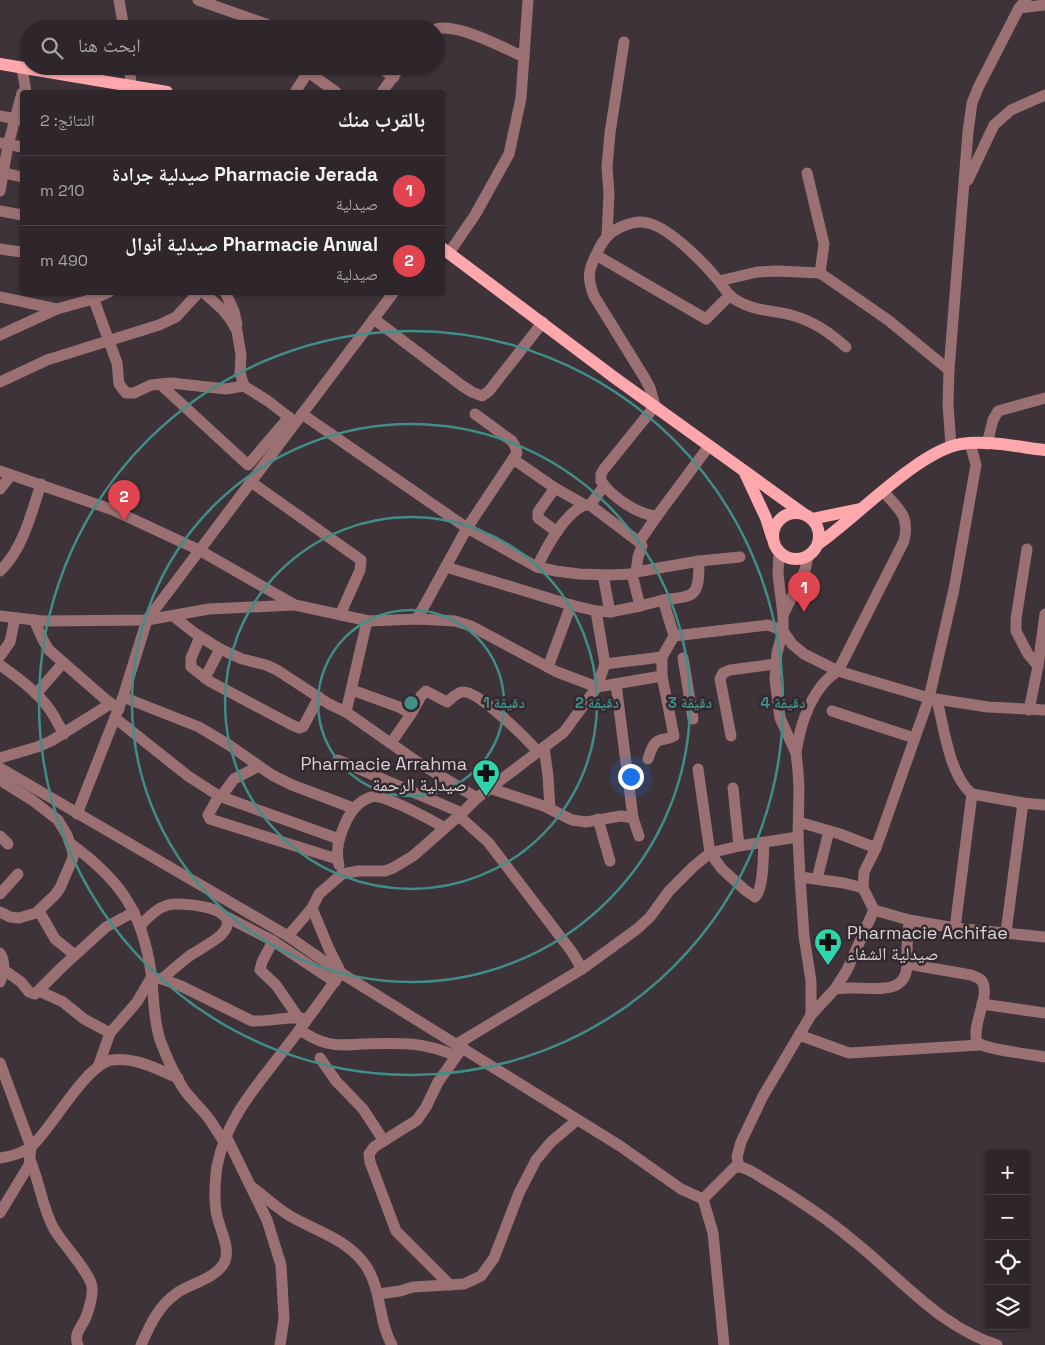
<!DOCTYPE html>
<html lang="ar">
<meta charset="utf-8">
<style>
:root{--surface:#2e262b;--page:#3a3237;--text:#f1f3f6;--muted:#a7a5a9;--line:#494347;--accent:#2fd4aa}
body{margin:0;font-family:"Space Grotesk","Noto Naskh Arabic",sans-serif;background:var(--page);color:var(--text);direction:rtl}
.controls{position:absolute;right:15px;bottom:15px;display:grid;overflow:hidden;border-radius:5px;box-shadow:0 1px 4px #0004}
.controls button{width:45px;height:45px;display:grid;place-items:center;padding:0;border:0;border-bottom:1px solid var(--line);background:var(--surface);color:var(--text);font:25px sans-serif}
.you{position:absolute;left:630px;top:776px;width:18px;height:18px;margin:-12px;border:4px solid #fff;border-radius:50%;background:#1a73e8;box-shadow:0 0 0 8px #1a73e833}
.badge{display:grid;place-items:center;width:32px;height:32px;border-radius:50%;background:var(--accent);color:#fff;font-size:16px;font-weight:700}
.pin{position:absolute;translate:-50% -41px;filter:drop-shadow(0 1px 2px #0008)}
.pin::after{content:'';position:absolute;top:26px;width:18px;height:15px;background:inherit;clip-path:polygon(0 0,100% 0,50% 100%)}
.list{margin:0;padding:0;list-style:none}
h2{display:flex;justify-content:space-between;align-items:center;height:65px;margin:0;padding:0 20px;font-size:21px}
h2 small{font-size:16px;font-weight:400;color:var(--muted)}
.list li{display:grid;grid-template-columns:32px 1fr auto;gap:15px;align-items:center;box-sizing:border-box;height:70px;padding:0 20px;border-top:1px solid var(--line)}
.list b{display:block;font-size:19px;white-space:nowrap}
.list p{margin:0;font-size:16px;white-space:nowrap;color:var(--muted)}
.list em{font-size:16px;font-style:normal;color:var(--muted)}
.icon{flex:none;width:28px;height:28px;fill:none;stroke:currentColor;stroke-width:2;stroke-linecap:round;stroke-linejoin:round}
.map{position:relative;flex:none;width:1045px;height:1345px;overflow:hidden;direction:ltr}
.search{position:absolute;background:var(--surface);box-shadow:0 1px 4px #0004;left:20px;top:20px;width:425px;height:55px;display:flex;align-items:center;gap:12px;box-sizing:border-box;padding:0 18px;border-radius:28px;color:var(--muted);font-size:19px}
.panel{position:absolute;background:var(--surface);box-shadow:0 1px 4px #0004;left:20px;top:90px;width:425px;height:205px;border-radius:5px;direction:rtl}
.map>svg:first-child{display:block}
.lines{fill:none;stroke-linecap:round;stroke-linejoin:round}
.minor{stroke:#9b7073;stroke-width:11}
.major{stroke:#fea8ae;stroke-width:12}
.ring{fill:none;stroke:#418d88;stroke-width:2.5}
.labels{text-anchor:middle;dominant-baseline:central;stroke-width:5;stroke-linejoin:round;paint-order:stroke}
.poi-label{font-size:18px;fill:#d8d2d6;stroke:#33292f;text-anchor:end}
.centre{fill:#418d88;stroke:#33292f;stroke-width:2.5}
.ring-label{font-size:15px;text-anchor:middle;font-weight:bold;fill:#418d88;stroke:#33292f;stroke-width:5;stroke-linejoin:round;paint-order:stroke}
</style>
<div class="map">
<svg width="1045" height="1345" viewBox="0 0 1045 1345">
<rect width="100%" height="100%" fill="#3d3339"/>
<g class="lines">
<g class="minor">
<polyline points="119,0 124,29"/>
<polyline points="198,0 280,29"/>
<polyline points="1019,8 1045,5"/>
<path d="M436,29C458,23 504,48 524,57"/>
<polyline points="129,66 132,92"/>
<polyline points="377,66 394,77"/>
<polyline points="22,68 26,92"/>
<polyline points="308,72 336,92"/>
<polyline points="295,92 308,72 313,68"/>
<polyline points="382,92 401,66"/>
<polyline points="0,116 20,120"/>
<polyline points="0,143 22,147"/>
<polyline points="0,172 22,177"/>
<polyline points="807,173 824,244 820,273"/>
<polyline points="968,180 994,125 1011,110 1045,95"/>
<polyline points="0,191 8,145 22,93"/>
<polyline points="0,211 22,215"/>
<polyline points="607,235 609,194 607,167 610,133 624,42"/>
<polyline points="0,249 22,252"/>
<polyline points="449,253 475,215 509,154 521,98 528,0"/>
<polyline points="596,255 706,319 730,295"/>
<polyline points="719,281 757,272 777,271 820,273 888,320 949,370"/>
<polyline points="91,292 117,363 119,384 126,393 134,393 151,385 171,383 226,389 244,386"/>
<polyline points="203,292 223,310 231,320 237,331 241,355 240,373 244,386 268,401 295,422"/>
<polyline points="225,292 234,311 237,325"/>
<polyline points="0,297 57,309 93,299 109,292"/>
<polyline points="374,319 461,385 472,392 482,396 489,391 543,322"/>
<polyline points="0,335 57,309"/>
<polyline points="0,382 47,360 159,325 176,317 199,292"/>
<polyline points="160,384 248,465 289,417"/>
<polyline points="302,414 467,528 537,567 556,571 579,574 609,575 632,574"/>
<polyline points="987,444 993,420 998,411 1045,398"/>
<path d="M709,446L657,516C638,515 612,497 601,481V474L604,469L655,406L650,388L644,377L594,296C587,278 588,270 597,253C603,239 611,230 626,225C633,222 641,221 648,223C670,228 704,263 718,280C724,287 728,296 736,300C753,311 772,310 791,315C813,321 829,332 846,347"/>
<polyline points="951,446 948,404 949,370 968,132 972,103 978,88 1019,8 1026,0"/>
<polyline points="513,459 555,488 585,505 590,505 639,542 642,546 638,557 636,572 632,574 640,606 663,600 674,636"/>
<polyline points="0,471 113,510 199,550 295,605 369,621 417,619 455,621 471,626 557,672 597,687 662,676 662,657 674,636 768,625 783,631 792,644 804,654 838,671 875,682 929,698 988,707 1045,710"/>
<polyline points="251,482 361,560 360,570 340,615"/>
<polyline points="555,488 538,512 538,518 557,532"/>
<polyline points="0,489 11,475"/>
<polyline points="590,505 604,486"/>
<polyline points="639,542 657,516"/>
<polyline points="1027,549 1016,619 1016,631 1028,654 1038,666"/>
<polyline points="779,551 778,574 783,615 783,631 777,653 775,679 780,718 796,753 798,771 799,789 798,837 800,877 804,936 811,981 811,1015"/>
<polyline points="446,567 571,605 596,611 610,612 640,606"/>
<path d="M537,567C546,548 565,513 585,505"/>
<path d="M0,571C23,549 31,514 41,484"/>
<polyline points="636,572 699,561 740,557"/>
<polyline points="603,575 610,612"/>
<path d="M663,600C696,596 699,597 699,561"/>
<polyline points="783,615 805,570 808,556"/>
<polyline points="0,616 43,621 147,620 209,609 294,605"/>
<polyline points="173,616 196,634 220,649 242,659 266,665 277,670 329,704 346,712 416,761 477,798"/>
<polyline points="417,619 467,528 517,453 515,446 512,441 475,414"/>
<polyline points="34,620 43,640 49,650 105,699 119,709"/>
<polyline points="200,637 191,658 191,667 209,681 292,725 299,728 303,727 319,697"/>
<polyline points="0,656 10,642 15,618"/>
<polyline points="683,658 693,719"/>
<polyline points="605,664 662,657"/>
<path d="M0,665C18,678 38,692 50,710C55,717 59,726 64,734"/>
<polyline points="548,667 571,605"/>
<polyline points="205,678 220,649"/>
<polyline points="616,684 633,818"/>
<path d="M352,690L399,707L411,714L421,696L426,691L447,702C451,699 457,692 463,692C478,690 528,740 538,752"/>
<polyline points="36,694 63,663"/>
<polyline points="123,697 199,727 229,745 272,775 292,785 353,808"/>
<path d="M937,700C944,727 949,775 972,794L1023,803L1045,805"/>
<polyline points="1029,710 1038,666 1045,614"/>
<polyline points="832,711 914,738"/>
<polyline points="346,712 367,621"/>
<polyline points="115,718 188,776 219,796 223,794 234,779 259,766"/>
<polyline points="731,736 720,679 723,673 730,670 776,664"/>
<polyline points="391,743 411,714"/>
<polyline points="544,747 548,776 550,809"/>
<path d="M796,753C800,724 812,687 838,671L904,541C910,515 899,510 883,491"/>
<polyline points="0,758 37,747 51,741 110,704"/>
<path d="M648,759C650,754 652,744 658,741C663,738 668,740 674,736L662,676"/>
<polyline points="338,760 462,813"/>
<path d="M0,768L288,936L341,973L620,1146L681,1189L703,1199L735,1167C745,1165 760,1177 769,1182C797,1199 825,1217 850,1238C882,1263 910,1293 943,1317C959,1328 978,1339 997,1345"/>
<path d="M698,769L710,853L722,869L745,890L755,897C764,889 763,855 764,843"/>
<polyline points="0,780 32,800 58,820 67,835 73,852 73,858 60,888 55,895 36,913 19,918 10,917 0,912"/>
<polyline points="489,788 544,806 572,820 586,822 621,816 633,818 639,836"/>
<polyline points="733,788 739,846"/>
<polyline points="77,814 123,697 147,620 394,292"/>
<polyline points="459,816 488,842 572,952 582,969 637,929 650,917 669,891 693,867 710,853 739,846 798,837"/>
<polyline points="598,819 610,861"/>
<polyline points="799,822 840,834 876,848"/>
<polyline points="0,836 8,844"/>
<path d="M71,844C120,880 142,911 151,972C154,995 153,1018 160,1040C166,1056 174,1074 183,1088C191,1100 202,1109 210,1120C215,1128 220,1136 225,1143"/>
<polyline points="337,859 213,820 210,819 208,815 219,796 339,839"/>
<path d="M339,865C335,851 339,837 345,824C350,812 359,801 371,797C383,793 433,821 445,828"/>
<polyline points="800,877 844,883 863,888"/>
<polyline points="817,879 829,831"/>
<polyline points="0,894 18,874"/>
<polyline points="874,910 909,920 955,928 1045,937"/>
<polyline points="39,911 55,939 75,955"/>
<polyline points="223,915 273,941 335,982"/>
<path d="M141,925C148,917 157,908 168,905C180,902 233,906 227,926C226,929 223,933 220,936C210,944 198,950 188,957C179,964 170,972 162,979"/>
<polyline points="955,928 972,794"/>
<polyline points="1006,932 1023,803"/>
<polyline points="288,936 312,908"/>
<polyline points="273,941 262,962 260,970 276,985 298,1017"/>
<path d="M0,953C6,963 4,971 0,982"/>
<path d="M908,964L971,975C975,977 980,978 982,981C991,996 971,1025 977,1042C985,1050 1031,1054 1045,1057"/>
<polyline points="4,970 21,982 29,992 35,994 61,968 106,927 134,912"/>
<path d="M835,989C854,986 868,990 885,988C908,986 908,969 907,951C907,940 909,930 909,920"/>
<polyline points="39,991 63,1002 84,1019 110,1033"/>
<polyline points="982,1004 1045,1013"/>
<path d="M299,1030C308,1035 317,1041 327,1043C338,1046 350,1045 362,1044C398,1043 422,1041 456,1056"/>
<polyline points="799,1035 849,1053 980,1045"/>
<polyline points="457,1044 582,969"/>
<polyline points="320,1058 336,1081 363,1109 384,1141"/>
<polyline points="0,1063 31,1147 29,1165 0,1213"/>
<path d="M98,1067L110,1033L137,1002L151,978L162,979L181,986L252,1021C271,1022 289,1015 307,1019"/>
<polyline points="227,1138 267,1220 281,1265 284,1319 280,1345"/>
<path d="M0,1158C10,1157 25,1152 32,1146C52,1128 86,1064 112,1060C136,1057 157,1069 178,1078"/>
<path d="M30,1160C40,1182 42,1208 54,1229C62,1243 91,1274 92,1287C93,1296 89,1309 86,1317C82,1327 73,1334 78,1345"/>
<polyline points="739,1167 737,1157 741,1142 763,1096 811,1015 835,989 847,970 874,910 863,888 864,872 876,848 929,698 954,589 976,465 970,443"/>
<path d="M251,1186C264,1196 277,1208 290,1216C316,1231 349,1240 366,1266C382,1290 378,1321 392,1345"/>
<polyline points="703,1199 713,1233 724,1345"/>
<polyline points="450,1285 396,1231 370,1162 369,1154 374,1147 417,1120 426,1107 438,1082 463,1047"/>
<polyline points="378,1294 400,1291 413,1287 464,1284 481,1276 494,1258 519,1193 536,1160 551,1142 577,1120"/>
<path d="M141,1345C150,1325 158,1306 177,1293C190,1284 216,1278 224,1263C232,1248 218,1227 216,1211C214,1197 215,1181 217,1166C227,1116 258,1085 287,1046C306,1022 323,997 341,973L329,949L312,908L319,894L342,874L358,871H385L393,868L413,856L462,813L477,798L564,732L597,687L605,664L596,611"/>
</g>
<g class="major">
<polyline points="0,64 167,92"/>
<polyline points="442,248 615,378 804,514"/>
<polyline points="745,473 766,518 772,537"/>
<circle cx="796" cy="536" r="23"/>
<polyline points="812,519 860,509"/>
<path d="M818,544C856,518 918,451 961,444C988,440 1018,447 1045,450"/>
</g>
</g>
<g class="ring">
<circle cx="411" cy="703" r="93"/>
<circle cx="411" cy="703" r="186"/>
<circle cx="411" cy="703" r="279"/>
<circle cx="411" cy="703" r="372"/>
</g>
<defs>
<g id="pharmacy-pin" transform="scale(1.4375)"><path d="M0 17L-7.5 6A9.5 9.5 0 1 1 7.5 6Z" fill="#2fd4aa" stroke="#33292f"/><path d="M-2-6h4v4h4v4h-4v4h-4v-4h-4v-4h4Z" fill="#111"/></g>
</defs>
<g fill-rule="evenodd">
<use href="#pharmacy-pin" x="486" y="773"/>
<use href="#pharmacy-pin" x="828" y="942"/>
</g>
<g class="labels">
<g class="poi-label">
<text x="467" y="763">Pharmacie Arrahma<tspan x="467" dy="21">صيدلية الرحمة</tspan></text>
<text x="847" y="932" text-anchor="start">Pharmacie Achifae<tspan x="847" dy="21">صيدلية الشفاء</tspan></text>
</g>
</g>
<circle cx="411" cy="703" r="8" class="centre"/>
<g class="ring-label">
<text x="504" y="708">1 دقيقة</text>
<text x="597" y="708">2 دقيقة</text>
<text x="690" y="708">3 دقيقة</text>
<text x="783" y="708">4 دقيقة</text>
</g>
</svg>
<div class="controls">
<button>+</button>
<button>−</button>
<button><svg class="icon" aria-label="locate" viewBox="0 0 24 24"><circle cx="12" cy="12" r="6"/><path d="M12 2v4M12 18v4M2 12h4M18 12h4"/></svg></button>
<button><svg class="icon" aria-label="layers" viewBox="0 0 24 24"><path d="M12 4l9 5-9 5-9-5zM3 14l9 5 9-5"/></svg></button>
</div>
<div class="you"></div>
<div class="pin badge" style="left:804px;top:612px;background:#e0444e">1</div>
<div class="pin badge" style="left:124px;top:521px;background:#e0444e">2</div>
<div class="search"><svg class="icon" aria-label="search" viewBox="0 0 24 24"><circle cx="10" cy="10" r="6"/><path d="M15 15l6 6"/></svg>ابحث هنا</div>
<section class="panel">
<h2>بالقرب منك<small>النتائج: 2</small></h2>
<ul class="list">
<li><span class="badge" style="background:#e0444e">1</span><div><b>Pharmacie Jerada صيدلية جرادة</b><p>صيدلية</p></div><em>210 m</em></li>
<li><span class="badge" style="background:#e0444e">2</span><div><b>Pharmacie Anwal صيدلية أنوال</b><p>صيدلية</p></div><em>490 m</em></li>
</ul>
</section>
</div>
